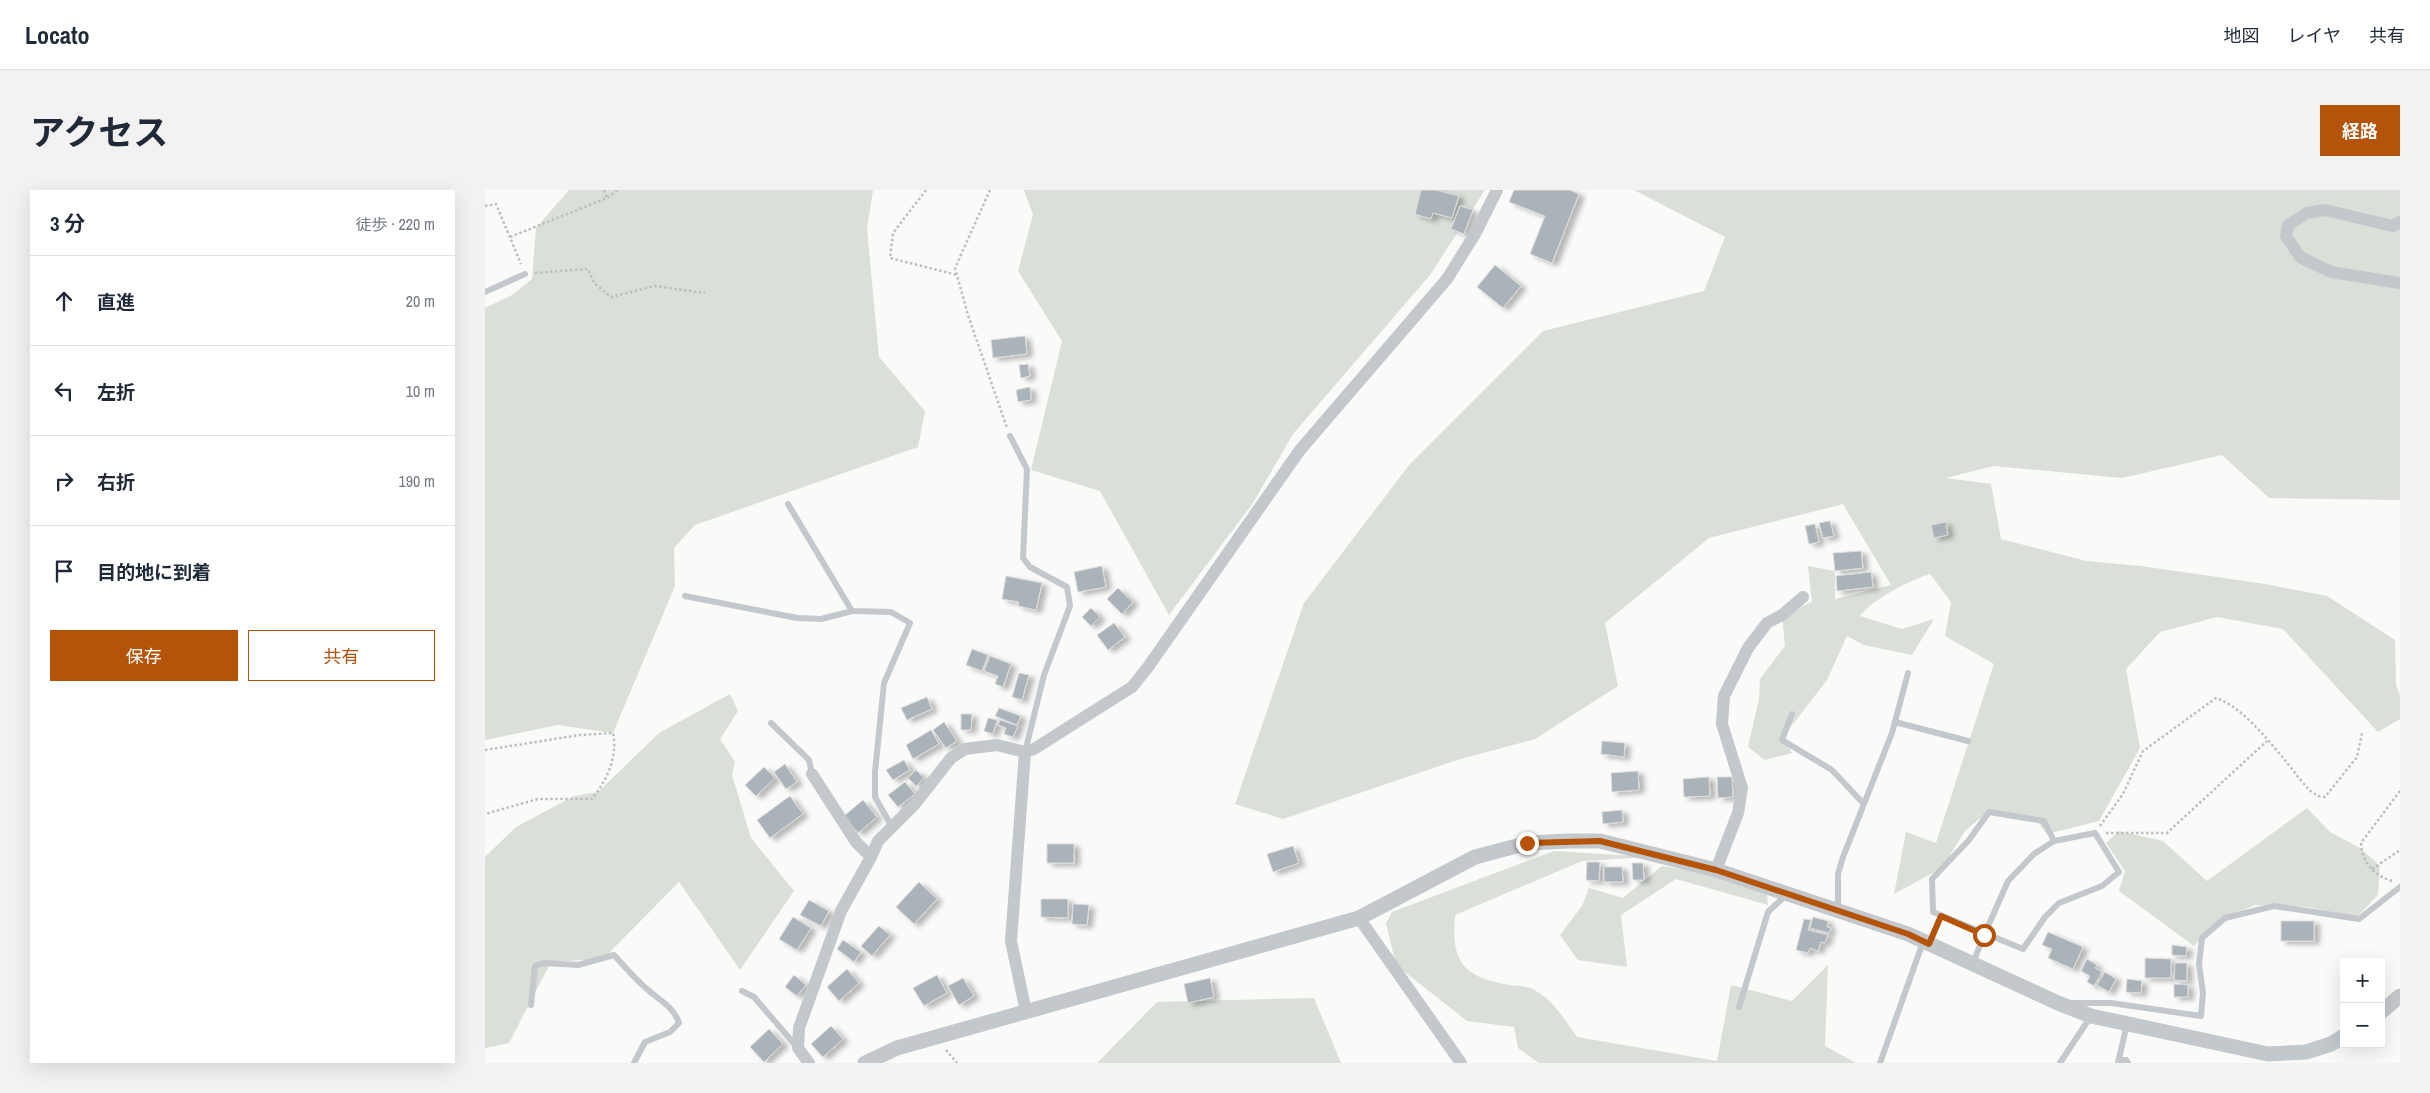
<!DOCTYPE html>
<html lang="ja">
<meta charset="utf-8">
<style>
:root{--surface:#fff;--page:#f2f2f3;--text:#1f2937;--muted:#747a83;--line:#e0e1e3;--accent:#b45309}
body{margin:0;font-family:"Archivo Narrow","Noto Sans JP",sans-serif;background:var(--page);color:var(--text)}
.controls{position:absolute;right:15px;bottom:15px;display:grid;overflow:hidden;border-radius:0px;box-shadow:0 5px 20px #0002}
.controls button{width:45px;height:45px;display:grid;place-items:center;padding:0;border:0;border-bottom:1px solid var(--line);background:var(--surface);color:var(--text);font:25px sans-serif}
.stop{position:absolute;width:15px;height:15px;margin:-11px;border:4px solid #b45309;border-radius:50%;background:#fff}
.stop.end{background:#b45309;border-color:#fff;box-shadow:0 1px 5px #0008}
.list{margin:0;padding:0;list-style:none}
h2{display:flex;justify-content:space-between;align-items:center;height:65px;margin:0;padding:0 20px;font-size:21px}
h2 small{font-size:16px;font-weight:400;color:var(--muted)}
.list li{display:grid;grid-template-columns:32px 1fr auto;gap:15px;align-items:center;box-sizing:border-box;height:90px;padding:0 20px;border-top:1px solid var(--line)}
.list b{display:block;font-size:19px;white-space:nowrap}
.list em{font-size:16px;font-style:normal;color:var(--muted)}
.actions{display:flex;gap:10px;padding:15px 20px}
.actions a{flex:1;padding:11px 0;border:1px solid var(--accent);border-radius:0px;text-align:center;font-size:18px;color:var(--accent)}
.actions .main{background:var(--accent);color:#fff}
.icon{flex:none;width:28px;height:28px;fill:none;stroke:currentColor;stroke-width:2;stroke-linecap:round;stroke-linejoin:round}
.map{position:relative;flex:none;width:1915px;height:873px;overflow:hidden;border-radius:0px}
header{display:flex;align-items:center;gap:30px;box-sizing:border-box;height:70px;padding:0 25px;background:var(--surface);border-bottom:1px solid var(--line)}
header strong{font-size:24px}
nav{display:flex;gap:28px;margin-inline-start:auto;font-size:18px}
.intro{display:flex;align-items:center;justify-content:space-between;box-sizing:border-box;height:120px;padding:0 30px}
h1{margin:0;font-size:35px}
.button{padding:12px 22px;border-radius:0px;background:var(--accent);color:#fff;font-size:18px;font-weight:700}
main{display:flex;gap:30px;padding:0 30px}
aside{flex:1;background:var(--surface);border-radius:0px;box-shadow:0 5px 20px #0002}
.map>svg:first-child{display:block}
.green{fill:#dadfd7}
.building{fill:#aab3b9;stroke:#dcdcda;filter:url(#shadow)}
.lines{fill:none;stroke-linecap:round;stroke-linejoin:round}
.path{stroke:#bbbfc2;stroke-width:2.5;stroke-dasharray:2.5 2.5;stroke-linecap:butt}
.service{stroke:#c3c8cc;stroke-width:6}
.minor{stroke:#c3c8cc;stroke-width:12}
.tertiary{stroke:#c3c8cc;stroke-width:15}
.route{stroke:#b45309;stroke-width:6}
</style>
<header>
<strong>Locato</strong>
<nav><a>地図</a><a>レイヤ</a><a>共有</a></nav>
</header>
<div class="intro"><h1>アクセス</h1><a class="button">経路</a></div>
<main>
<aside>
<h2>3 分<small>徒歩 · 220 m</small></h2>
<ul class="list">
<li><svg class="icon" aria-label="ahead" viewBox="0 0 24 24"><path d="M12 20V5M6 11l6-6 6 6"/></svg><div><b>直進</b></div><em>20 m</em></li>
<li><svg class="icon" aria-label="left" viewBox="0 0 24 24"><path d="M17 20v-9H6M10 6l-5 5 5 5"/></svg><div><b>左折</b></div><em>10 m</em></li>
<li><svg class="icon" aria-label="right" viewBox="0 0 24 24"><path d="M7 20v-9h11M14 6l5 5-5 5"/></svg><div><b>右折</b></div><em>190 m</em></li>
<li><svg class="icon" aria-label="arrive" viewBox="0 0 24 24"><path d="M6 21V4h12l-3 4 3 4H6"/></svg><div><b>目的地に到着</b></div></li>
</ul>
<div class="actions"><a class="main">保存</a><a>共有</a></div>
</aside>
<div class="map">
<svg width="1915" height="873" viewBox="0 0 1915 873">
<defs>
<filter id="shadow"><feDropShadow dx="5.5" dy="3" stdDeviation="2.5" flood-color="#0004"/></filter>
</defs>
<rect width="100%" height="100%" fill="#fafaf8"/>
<g class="green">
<polygon points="84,0 388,0 382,39 394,167 440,221 433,257 210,335 189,358 190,396 128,543 73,535 0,550 0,118 27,105 47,89 51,38"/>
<polygon points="539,0 1000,0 945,85 808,244 768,313 684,425 615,301 546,280 577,151 533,81 548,25"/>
<path d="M1149,0H1915V310L1784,308L1737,265L1637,288L1509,276L1461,288L1506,294L1516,349L1601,371L1656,376L1780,394L1842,406L1910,450L1911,495L1915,506V529L1893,542L1798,439L1732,427L1675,442L1641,479L1655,558L1614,631L1562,644L1551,630L1500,624L1480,641L1457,678L1409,704L1421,642L1451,653L1509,474L1460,446L1466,412L1445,384C1425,390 1388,409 1375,426L1417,439L1449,429L1427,465L1379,455L1362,446L1342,490L1298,547L1307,563L1280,570L1263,557L1274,509L1275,489L1300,456L1297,425L1327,412L1323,376L1350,381V409L1406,395L1358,314L1224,348L1120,433L1133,496L1050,549L972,570L798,629L750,614L819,413L925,274L1058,141L1219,101L1240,47Z"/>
<polygon points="245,504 253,521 235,549 250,572 247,585 266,648 309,701 255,780 194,692 118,769 66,772 24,853 0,858 0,667 31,637 89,606 113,602 174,543"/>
<polygon points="1822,618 1845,642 1875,658 1895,676 1893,705 1871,728 1823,717 1770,715 1734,730 1709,756 1634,701 1640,681 1621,653 1634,641 1678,651 1722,691"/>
<path d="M1069,661L1166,667L1097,671L970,725C966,773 978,787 1025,795C1033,796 1044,796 1051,801C1069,811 1080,830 1092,847L1232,871L1246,795L1307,811L1343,775L1340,856L1371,873H1054L1033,858L1029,837L982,831L911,775L901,733L907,722Z"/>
<polygon points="1177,676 1227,684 1282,704 1283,715 1191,689 1136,725 1142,777 1093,770 1075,745 1097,716 1104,698 1138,708"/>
<polygon points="829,808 856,873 612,873 672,812"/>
</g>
<g class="building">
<polygon points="936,0 951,0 974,6 967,28 948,23 946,29 930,24"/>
<polygon points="1029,0 1085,0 1094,4 1067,73 1045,64 1060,26 1024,12"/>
<polygon points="975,16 988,20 979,44 966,39"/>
<polygon points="1010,75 1036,96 1018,118 992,97"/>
<polygon points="540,146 542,164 508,168 506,150"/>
<polygon points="543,174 545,186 536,188 534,175"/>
<polygon points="545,197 546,210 533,212 531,200"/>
<polygon points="1345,331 1349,346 1338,348 1334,333"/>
<polygon points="1461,332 1463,345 1449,348 1446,335"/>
<polygon points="1330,334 1334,352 1324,354 1320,336"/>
<polygon points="1376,361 1378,378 1350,381 1348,363"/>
<polygon points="617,376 621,397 593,402 589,382"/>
<polygon points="1386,382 1388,397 1352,401 1351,386"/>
<polygon points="521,386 557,393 551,420 533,416 534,412 517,409"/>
<polygon points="633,398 648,412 637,424 622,409"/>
<polygon points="606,418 615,427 606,436 597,427"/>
<polygon points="629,433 640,447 623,460 612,445"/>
<polygon points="487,459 503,465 497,481 481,475"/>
<polygon points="505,466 526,474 518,497 510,494 513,486 499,481"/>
<polygon points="534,483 544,485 537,510 527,507"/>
<polygon points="442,507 447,519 422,530 416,518"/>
<polygon points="514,518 536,526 532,535 510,526"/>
<polygon points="476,524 487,524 486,540 476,540"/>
<polygon points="503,528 512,530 508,544 499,541"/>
<polygon points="515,530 533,536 528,547 519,544 521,538 513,535"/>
<polygon points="459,532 472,551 461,558 448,540"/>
<polygon points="446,540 454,554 428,569 421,555"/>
<polygon points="1117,551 1140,553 1139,567 1116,564"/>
<polygon points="419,570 425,580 408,590 401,580"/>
<polygon points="300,574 312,592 301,599 289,582"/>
<polygon points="279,577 290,588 271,606 260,595"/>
<polygon points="431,580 439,588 431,596 423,588"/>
<polygon points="1153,581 1154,600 1127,602 1126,583"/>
<polygon points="1224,587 1225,606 1199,607 1198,589"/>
<polygon points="1232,587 1247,587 1248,607 1233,608"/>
<polygon points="420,592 430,604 413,617 403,605"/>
<polygon points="305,606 318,624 285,648 272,630"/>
<polygon points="378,610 392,627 373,643 359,626"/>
<polygon points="1137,620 1138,632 1118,634 1117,622"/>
<rect x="562" y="654" width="27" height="19"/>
<polygon points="808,656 814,673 788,682 782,664"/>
<polygon points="1102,672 1115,672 1114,691 1101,690"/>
<polygon points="1147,673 1158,673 1159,690 1148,690"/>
<polygon points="1119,677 1137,677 1138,692 1119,692"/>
<polygon points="434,692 452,709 429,734 411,717"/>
<polygon points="556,709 583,709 583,728 556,727"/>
<polygon points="324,710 344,721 336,736 315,725"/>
<polygon points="588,714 604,715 602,735 587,734"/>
<polygon points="308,727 326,738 312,760 294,749"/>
<polygon points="1328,727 1343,731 1342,737 1346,738 1344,743 1325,738"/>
<polygon points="1319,729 1326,730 1323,740 1343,745 1340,753 1336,752 1333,761 1325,758 1323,763 1311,760"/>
<rect x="1796" y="731" width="33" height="20"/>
<polygon points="394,736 405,745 387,766 376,756"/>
<polygon points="1563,742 1598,757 1588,779 1563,768 1567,759 1557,755"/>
<polygon points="358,750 376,762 369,772 352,759"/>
<polygon points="1687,755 1702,757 1701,766 1687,765"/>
<polygon points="1660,768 1686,769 1686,788 1660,788"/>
<polygon points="1602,769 1612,775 1610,778 1617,782 1609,796 1602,792 1605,786 1596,781"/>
<polygon points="1690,773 1702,773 1702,791 1689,790"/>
<polygon points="362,779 374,793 354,811 342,797"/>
<polygon points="1620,782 1631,789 1624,802 1612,795"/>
<polygon points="309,785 321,795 312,806 300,797"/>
<polygon points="452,785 462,803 439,816 428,798"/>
<polygon points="478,788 489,806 474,815 463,796"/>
<polygon points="725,788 729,807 703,813 699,794"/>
<polygon points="1642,789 1657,791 1656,803 1641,802"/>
<polygon points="1689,794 1703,795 1703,807 1689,807"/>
<polygon points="346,836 358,849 338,867 326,854"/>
<polygon points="284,839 298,854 279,872 265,857"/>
</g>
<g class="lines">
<g class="path">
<polyline points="119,0 122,8"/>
<polyline points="441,0 408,43 405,68 472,85"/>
<polyline points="505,0 470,78 483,125 522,238"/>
<polyline points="0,16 11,14 36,74"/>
<polyline points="25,47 122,8 133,0"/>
<polyline points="50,83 103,79 109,93 126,107 170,96 220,103"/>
<path d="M0,560L95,545L128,543C133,567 122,590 107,609H53L0,624"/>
<path d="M1615,636L1638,604L1658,561L1731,508C1763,518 1801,573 1824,600L1833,606L1840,607L1872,567L1877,543"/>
<polyline points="1621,643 1682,643 1782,551"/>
<polyline points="1887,679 1915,660"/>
<path d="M1907,691C1889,686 1877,672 1876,653L1915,601"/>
<polyline points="461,860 472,873"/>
</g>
<g class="service">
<polyline points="0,102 40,84"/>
<polyline points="525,246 542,279 538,368 545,377 582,397 585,416 559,485 540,562"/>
<polyline points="303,314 367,421 406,422 425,433 399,493 390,582 390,607 407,637"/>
<polyline points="200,406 312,428 336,429 367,421"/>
<polyline points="1307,524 1297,550 1347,580 1378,613"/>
<polyline points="1410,532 1483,551"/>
<polyline points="286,533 324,570 327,584"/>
<polyline points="1353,719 1353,684 1358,667 1407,543 1423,483"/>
<polyline points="1444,754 1456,726"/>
<polyline points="1488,773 1499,745 1501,741 1523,691 1549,664 1569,651 1559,631 1504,622 1484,650 1447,689 1448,722 1538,759 1560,727 1574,713 1617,696 1634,682 1610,643 1569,651"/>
<polyline points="257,801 269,807 312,857"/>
<polyline points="1586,813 1626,813 1716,826 1718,803 1714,774 1717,748 1740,728 1789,716 1874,729 1915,697"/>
<path d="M46,815L50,776L59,773L93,775L129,765C140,777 150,789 162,799C174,810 189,817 194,833L185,842L160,852L149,873"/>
<polyline points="1254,817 1283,722 1301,705"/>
<polyline points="1634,870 1641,870 1643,873"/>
<polyline points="1395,873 1438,752"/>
<polyline points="1575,873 1606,826"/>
<polyline points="1633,873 1642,834"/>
</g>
<g class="minor">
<polyline points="1915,32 1908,36 1840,20 1822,23 1803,35 1801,46 1815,67 1846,82 1915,93"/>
<polyline points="540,562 526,751 541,822"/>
<polyline points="327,584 371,652 386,667 393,651 429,615 466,568 480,559 512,555 540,562 549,559 647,497 663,477 815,260 962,89 990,44 1012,0"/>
<polyline points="1231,680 1253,623 1257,598 1237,534 1239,506 1263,458 1282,433 1297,425 1318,407"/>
<polyline points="874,728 976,873"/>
<polyline points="324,873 313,858 314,838 356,721 386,667"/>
</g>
<g class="tertiary">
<polyline points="1896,822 1915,806"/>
<polyline points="380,873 412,858 874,728 990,667 1043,653 1083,651 1115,651 1231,680 1423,744 1573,813 1606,826 1783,864 1821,862 1846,854 1859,846"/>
</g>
</g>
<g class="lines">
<polyline class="route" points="1042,653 1115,651 1231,680 1423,744 1444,754 1456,726 1499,745"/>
</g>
</svg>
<div class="controls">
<button>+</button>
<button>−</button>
</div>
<div class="stop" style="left:1499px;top:745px"></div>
<div class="stop end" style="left:1042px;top:653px"></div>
</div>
</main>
